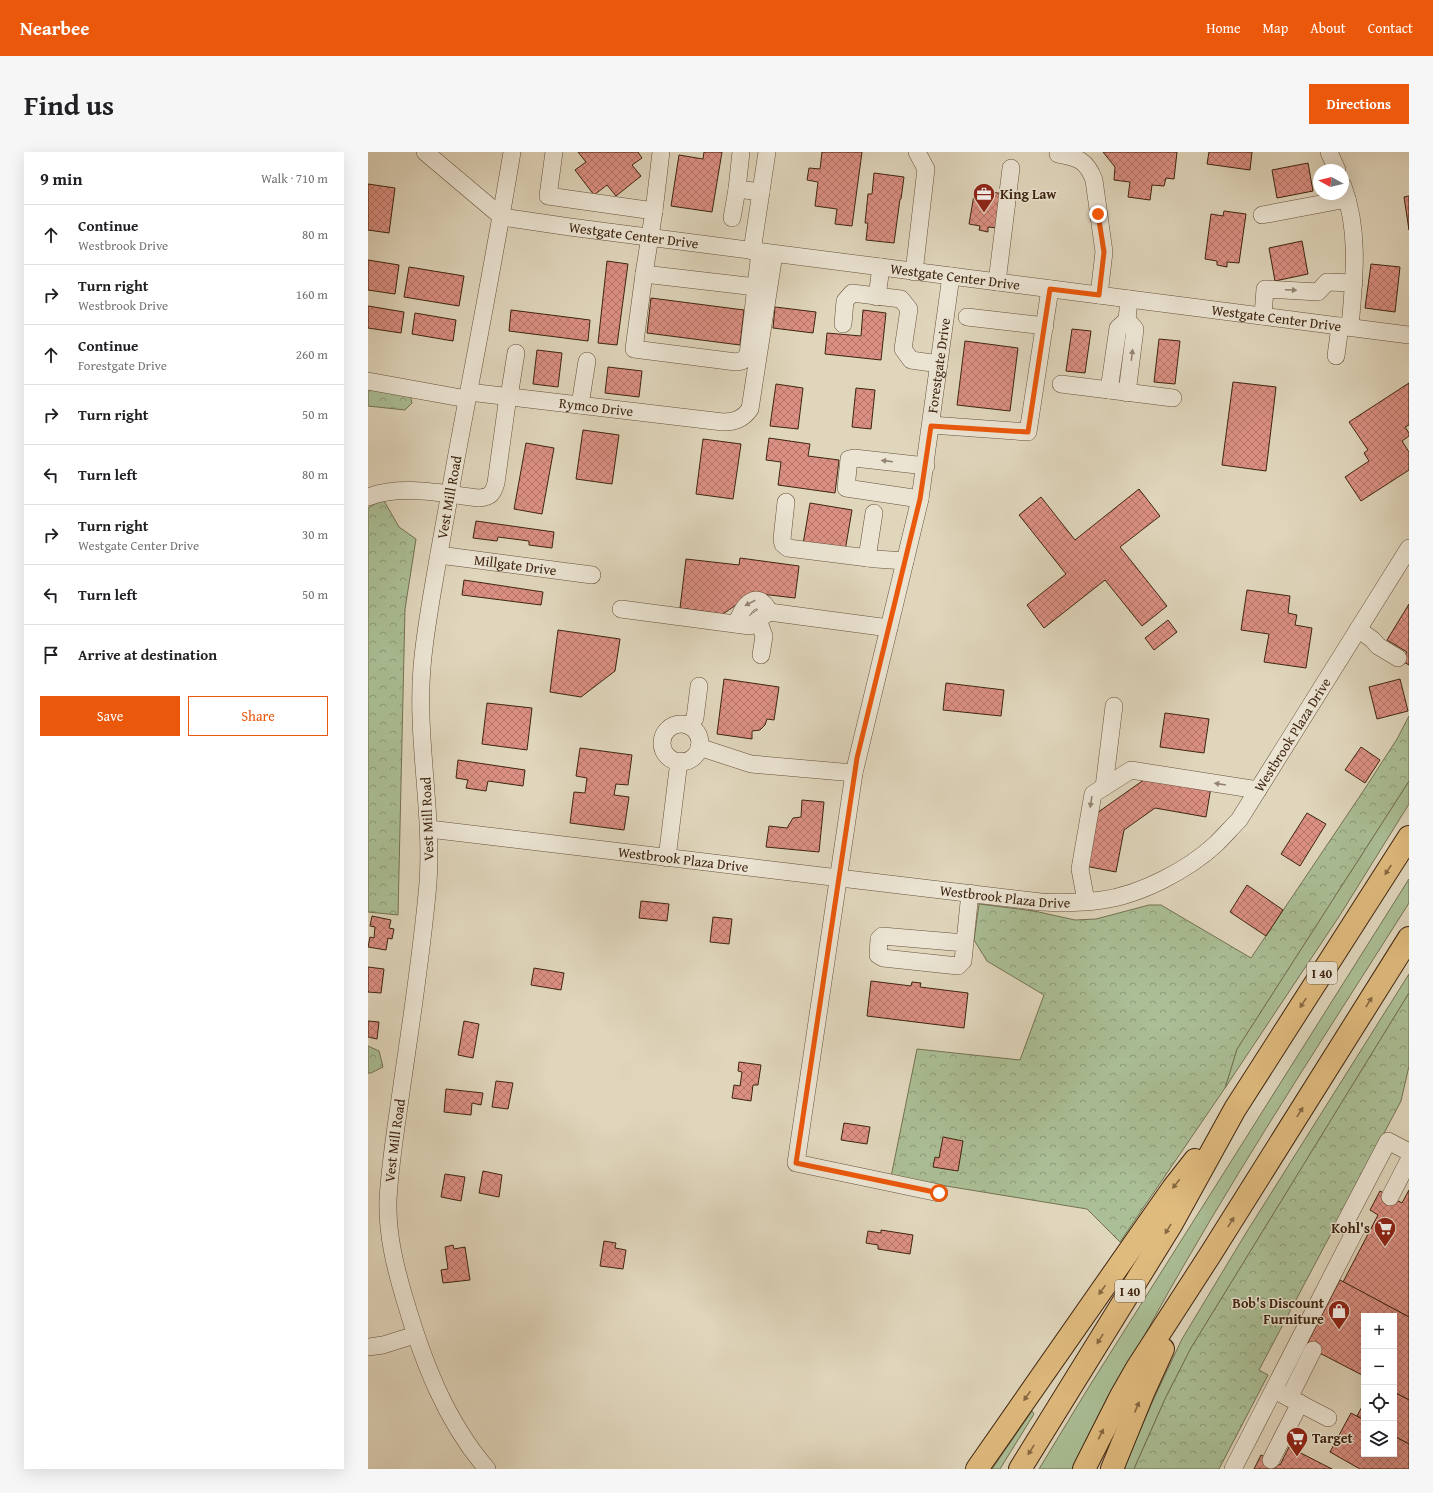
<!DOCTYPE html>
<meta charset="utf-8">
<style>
:root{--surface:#fff;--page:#f6f6f6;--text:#202124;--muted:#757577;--line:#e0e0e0;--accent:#ea580c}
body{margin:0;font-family:"Gentium Book Plus",serif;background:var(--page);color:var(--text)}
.controls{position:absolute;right:12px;bottom:12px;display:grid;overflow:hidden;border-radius:0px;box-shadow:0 4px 16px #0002}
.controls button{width:36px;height:36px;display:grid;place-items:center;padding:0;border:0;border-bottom:1px solid var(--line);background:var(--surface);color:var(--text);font:20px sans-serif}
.compass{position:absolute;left:945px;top:12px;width:36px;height:36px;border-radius:50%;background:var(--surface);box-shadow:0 4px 16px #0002;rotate:278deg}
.stop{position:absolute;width:12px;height:12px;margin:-9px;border:3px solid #ea580c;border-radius:50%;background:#fff}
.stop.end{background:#ea580c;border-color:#fff;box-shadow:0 1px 4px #0008}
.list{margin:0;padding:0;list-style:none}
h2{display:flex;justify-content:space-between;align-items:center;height:52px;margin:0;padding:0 16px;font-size:17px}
h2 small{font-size:13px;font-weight:400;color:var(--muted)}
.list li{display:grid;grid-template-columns:26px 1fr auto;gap:12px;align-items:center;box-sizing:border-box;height:60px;padding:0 16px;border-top:1px solid var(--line)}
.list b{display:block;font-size:15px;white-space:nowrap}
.list p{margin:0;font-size:13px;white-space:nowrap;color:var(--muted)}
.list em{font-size:13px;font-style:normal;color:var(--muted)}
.actions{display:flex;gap:8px;padding:12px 16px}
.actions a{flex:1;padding:9px 0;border:1px solid var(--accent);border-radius:0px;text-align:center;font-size:14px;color:var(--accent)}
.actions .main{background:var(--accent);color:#fff}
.icon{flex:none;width:22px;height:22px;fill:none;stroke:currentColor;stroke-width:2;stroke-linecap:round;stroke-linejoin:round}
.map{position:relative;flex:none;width:1041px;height:1317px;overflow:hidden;border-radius:0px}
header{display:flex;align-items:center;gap:24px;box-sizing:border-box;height:56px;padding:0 20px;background:var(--accent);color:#fff}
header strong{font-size:19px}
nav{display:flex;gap:22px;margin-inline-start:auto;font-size:14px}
.intro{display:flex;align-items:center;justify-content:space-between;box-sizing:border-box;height:96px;padding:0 24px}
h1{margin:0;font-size:28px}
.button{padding:10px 18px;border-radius:0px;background:var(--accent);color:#fff;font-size:14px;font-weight:700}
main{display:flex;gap:24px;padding:0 24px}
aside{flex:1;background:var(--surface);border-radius:0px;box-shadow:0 4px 16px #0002}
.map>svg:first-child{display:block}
.green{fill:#abbf96;stroke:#747252}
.forest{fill:url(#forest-crowns);stroke:#747252}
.building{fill:url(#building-cross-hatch);stroke:#3e240f}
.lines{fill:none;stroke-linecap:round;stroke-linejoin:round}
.minor-casing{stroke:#66503a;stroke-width:18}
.highway-casing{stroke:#3e240f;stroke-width:24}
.minor{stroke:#ebe4d3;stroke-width:17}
.highway{stroke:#e0bb7e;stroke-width:22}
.oneway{fill:#948471}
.oneway2{fill:#876841}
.route{stroke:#ea580c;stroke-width:5}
.labels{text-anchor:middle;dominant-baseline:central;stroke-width:3;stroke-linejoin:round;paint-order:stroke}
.shield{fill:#ebe4d3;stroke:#725e4a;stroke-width:1}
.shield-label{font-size:13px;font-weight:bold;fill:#3e240f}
.poi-label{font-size:14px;font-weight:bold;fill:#3e240f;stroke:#ebe4d3;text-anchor:start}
.street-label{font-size:14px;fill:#3e240f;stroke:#ebe4d3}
</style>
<header>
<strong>Nearbee</strong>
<nav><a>Home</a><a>Map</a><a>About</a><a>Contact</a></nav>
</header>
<div class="intro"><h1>Find us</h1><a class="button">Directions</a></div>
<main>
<aside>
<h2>9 min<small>Walk · 710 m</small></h2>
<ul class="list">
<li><svg class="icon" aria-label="ahead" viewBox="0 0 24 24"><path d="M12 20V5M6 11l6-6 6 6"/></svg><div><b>Continue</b><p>Westbrook Drive</p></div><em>80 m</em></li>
<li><svg class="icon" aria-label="right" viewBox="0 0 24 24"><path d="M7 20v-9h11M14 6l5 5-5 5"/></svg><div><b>Turn right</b><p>Westbrook Drive</p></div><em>160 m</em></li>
<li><svg class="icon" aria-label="ahead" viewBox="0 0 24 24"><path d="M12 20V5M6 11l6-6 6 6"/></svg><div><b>Continue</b><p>Forestgate Drive</p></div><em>260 m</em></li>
<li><svg class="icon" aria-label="right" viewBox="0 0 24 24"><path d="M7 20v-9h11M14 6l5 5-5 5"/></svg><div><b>Turn right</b></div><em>50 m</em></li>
<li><svg class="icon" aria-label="left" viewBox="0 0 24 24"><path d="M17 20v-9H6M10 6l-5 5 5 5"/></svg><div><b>Turn left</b></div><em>80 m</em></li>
<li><svg class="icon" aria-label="right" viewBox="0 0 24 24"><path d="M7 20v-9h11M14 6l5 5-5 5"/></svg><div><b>Turn right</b><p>Westgate Center Drive</p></div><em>30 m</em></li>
<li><svg class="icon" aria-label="left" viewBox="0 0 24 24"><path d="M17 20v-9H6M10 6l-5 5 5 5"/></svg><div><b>Turn left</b></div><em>50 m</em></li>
<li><svg class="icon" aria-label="arrive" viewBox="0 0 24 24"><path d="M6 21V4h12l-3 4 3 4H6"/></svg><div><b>Arrive at destination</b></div></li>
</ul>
<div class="actions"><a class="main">Save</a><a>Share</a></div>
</aside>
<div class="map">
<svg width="1041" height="1317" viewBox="0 0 1041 1317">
<defs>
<pattern id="forest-crowns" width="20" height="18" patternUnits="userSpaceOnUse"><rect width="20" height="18" fill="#abbf96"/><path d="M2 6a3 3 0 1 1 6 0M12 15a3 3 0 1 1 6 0" fill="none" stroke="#8d9b79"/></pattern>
<pattern id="building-cross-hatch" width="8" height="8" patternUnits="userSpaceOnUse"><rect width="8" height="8" fill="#dc9083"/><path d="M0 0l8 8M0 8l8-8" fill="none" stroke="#b4756a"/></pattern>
</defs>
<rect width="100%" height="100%" fill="#e0d6bc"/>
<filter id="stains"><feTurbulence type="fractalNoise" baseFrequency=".005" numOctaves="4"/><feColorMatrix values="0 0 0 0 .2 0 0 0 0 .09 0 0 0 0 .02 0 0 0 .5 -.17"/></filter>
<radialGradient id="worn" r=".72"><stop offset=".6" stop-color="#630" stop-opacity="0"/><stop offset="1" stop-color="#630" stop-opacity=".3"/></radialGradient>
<g class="green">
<polygon points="1041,629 1041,652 972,763 857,936 869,897"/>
<path d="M1041,727V751C965,871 887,990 816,1113C777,1180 742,1249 706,1317H671L719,1238Z"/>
<polygon points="1041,822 1041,841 823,1196 797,1247 766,1317 755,1317 787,1244 814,1187 878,1081"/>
<polygon points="664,1259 666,1262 632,1317 624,1317"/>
</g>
<g class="forest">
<polygon points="0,236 42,243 44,251 37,258 0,254"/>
<polygon points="15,347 31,375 48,387 37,457 30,763 0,760 0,356"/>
<polygon points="1041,564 1041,629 869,897 857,936 752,1090 719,1057 523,1025 549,897 652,908 676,843 619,809 606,788 611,752 666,759 707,768 728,767 781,753 793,753 883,806 996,638 1029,587"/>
<polygon points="1041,841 1041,914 1033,949 891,1218 900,1223 851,1317 766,1317 797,1247 823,1196"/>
<polygon points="0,894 11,899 15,915 3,921 0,921"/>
</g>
<g class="building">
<polygon points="210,0 270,0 274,6 264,13 273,24 248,44 239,33 226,43 207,18 218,10"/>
<polygon points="336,0 354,0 344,60 303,54 311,3 335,7"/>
<polygon points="454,0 494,0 484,74 467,72 469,57 447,54 450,30 439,28 441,16 452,17"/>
<polygon points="735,0 809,0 806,27 798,26 796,34 784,33 782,48 760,45 762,30 746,28 747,15"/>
<polygon points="841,0 884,0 882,18 839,12"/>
<polygon points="940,11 945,39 909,46 904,18"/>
<polygon points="506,21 536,25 533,47 532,47 526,91 498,88 500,71 497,71 500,42 504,42"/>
<polygon points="0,32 27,36 21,81 0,78"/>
<polygon points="607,37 635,42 630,76 620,75 620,80 611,78 612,74 601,72"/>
<polygon points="1041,44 1041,78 1036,45"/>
<polygon points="856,59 878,62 871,111 859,110 859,115 849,113 849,109 837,107 843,62 855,64"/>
<polygon points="934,89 940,122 907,129 901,96"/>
<polygon points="0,108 31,113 27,142 0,138"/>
<polygon points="239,109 260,112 249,193 230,191"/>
<polygon points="1003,112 1032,115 1027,160 997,156"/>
<polygon points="41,115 96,124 91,154 36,145"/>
<polygon points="283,146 376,158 372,193 279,181"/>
<polygon points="0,154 36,160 33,181 0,176"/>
<polygon points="407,155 448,160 445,181 405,176"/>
<polygon points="143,158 222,168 220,189 141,179"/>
<polygon points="495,158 518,161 513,208 457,202 459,181 493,184"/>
<polygon points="47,161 88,168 85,189 44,182"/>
<polygon points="704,177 723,179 717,221 698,219"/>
<polygon points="791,187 812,189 807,232 786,230"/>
<polygon points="597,189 650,196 642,259 589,253"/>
<polygon points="169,198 194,201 190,235 165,232"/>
<polygon points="240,215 274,219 271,245 237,241"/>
<polygon points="865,230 908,235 898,319 854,313"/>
<polygon points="1041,231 1041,273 1037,275 1041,281 1041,284 1034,289 1041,300 1041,318 993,349 977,325 1001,309 996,301 1000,298 981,270"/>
<polygon points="408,232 435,236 430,277 402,274"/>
<polygon points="488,236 507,238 503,277 484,275"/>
<polygon points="215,278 251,283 244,332 208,327"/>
<polygon points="401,286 442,292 440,304 471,308 467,341 410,333 413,310 398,308"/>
<polygon points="335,287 373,292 365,347 328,342"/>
<polygon points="158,291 186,296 174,362 146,357"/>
<polygon points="771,337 792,364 752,395 799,454 774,474 737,428 676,476 659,453 698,422 651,363 673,345 707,388"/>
<polygon points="442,351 484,358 477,399 435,392"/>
<polygon points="108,369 186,380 184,396 161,393 161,389 130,385 129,389 105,386"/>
<polygon points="372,406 431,414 427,446 385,441 355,462 312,456 318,407 371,413"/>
<polygon points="96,428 175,440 173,453 94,443"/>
<polygon points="879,438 922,444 920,461 929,463 927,473 944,476 938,516 896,510 901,482 873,478"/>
<polygon points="1041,452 1041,513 1034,509 1039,500 1019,488"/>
<polygon points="800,468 809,480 786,498 777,486"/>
<polygon points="190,478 252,487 247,519 213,545 182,540"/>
<polygon points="356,527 411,535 406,568 399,567 397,573 392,578 384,579 384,587 349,582"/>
<polygon points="1032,527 1040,559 1009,567 1001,535"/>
<polygon points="578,531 636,538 633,564 575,558"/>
<polygon points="119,551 164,556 159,598 114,592"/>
<polygon points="797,561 841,567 836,601 792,595"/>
<polygon points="993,595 1012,608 997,631 977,618"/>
<polygon points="212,596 264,603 260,633 248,632 246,643 261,645 256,678 202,671 206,640 217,641 219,626 208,624"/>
<polygon points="90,608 157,618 155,634 120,629 118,639 98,636 100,628 88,626"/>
<polygon points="780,625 843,635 838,665 787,656 756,678 748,720 717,714 726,663"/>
<polygon points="434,648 456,650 451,700 398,695 401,674 419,676 425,666 433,665"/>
<polygon points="939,661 958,672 932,714 913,702"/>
<polygon points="879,733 915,758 898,784 862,760"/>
<polygon points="273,749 301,752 299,769 271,766"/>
<polygon points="4,764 23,768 21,776 26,777 24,787 20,786 18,798 0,795 2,785 6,786 7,775 2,774"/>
<polygon points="345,765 364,767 361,792 342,790"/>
<polygon points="0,815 16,817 13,841 0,840"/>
<polygon points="166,816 196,821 193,838 163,833"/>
<polygon points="503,829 543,834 544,830 553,831 552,835 600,841 596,876 499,864"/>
<polygon points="0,869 11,870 9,887 0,885"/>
<polygon points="96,869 111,872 105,906 90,903"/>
<polygon points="371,910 393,913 390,933 385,933 383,949 364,946 366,933 372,934 374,920 370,919"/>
<polygon points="128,929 145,931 140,957 124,955"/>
<polygon points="78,937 115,941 113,953 104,951 103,963 76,960"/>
<polygon points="476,971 502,975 499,992 473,988"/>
<polygon points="575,985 595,989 590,1019 565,1015 567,1005 571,1006"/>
<polygon points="115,1019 134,1023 131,1045 111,1041"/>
<polygon points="77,1022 97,1025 93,1049 73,1045"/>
<polygon points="1041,1038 1041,1165 975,1130 1010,1063 1002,1058 1012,1039 1034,1051"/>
<polygon points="513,1078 545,1083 542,1102 510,1097 510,1093 498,1091 500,1079 513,1081"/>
<polygon points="236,1089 248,1091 247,1096 258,1098 255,1117 232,1114"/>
<polygon points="85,1093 86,1097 97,1095 102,1128 75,1131 73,1118 80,1117 77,1095"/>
<polygon points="972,1128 1041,1165 1041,1248 1026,1240 1026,1164 996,1164 996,1224 938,1194"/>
<polygon points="1026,1240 1041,1248 1041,1292 1026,1284"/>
<polygon points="996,1251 996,1268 989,1264"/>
<polygon points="983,1261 996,1268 996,1302 1026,1302 1026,1284 1041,1292 1041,1317 992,1317 962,1300"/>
<polygon points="921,1295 964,1317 886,1317 893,1303 912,1313"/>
</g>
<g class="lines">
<g class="minor-casing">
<g id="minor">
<polyline points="57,0 134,65"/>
<polyline points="186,0 180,44 286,59 276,122 266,197 368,210 374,209 380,203 392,100"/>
<polyline points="373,0 369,37 393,40"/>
<path d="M691,0L690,2C710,5 719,9 726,28L736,100L731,143"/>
<polyline points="961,0 969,18"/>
<path d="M975,34C992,80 986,128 982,175"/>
<polyline points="286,59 293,0"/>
<polyline points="894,63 979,47"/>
<path id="s1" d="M134,65L202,75L1041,183"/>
<polyline points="364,66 369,37"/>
<polyline points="384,99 399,0"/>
<polyline points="546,120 558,17 549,0"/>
<polyline points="276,122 388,135"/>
<polyline points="629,130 643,16"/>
<polyline points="509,145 513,115"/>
<polyline points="895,164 897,137 950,140 959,130 986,131"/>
<polyline points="599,165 677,174"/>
<polyline points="475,172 477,149 484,141 533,147 541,157 535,197 543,208 571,212"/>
<polyline points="968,204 972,174"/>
<polyline points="0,229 99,247"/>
<polyline points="693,232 805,246"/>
<polyline points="741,238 750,176 759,168 761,147"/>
<path id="s2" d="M101,240L355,270C367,270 375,267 382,257L406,102"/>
<polyline points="759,241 767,177 759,168"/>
<polyline points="141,245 148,201"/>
<polyline points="212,253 219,209"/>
<polyline points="563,273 660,280 682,137"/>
<path d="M0,345C34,332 76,342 111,346C122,345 125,342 128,331L140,244"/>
<polyline points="552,347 478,336 481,307 486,306 558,314"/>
<polyline points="418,350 414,387 415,392 420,396 508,407 537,409"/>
<path id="s3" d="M71,403L224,423"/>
<polyline points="499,406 506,361"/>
<polyline points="253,457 382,474 401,460 521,476"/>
<polyline points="390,468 396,484 393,503"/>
<path d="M369,472C373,454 390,435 401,460"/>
<polyline points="990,477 1005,488 1010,494 1030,506"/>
<circle cx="313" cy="591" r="19"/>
<polyline points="321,574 327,566 331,534"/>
<polyline points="331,595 383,612 486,621"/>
<polyline points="736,635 746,554"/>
<path id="s4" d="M61,677L673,750C694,751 714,751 734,748C772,743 820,718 848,692C856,684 863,676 871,668L1041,396"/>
<polyline points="299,706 311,609"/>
<polyline points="718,749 712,717 725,642 763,618 890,638"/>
<polyline points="597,791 514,784 511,787 510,803 515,806 590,814 595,809 602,741"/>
<path id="s5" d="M571,1041L428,1011L486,621L552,347L583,124"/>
<polyline points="1022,1045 1041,1008"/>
<polyline points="0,1195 15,1193 47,1183"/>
<polyline points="906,1238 960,1266"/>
<polyline points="921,1246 945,1198"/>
<polyline points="903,1308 932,1251"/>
<path id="s6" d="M119,1317C77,1268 55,1209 37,1148C27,1115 19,1082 20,1048C22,1011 28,976 33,940C43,870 54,801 60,731C65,659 48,587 54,515C57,478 64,443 70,407C76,374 82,340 88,307C107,205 127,103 144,0"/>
<polyline points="865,1317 987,1079 976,1073 1020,989 1041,1000"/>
</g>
</g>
<g class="highway-casing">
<g id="highway">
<polyline points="609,1317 805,1036 827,1008"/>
<polyline points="652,1317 803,1073 867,957 1041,685"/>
<polyline points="716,1317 753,1244 769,1216 842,1103 1041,786"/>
<polyline points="744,1317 775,1241 795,1197"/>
</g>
</g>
<use href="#minor" class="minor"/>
<use href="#highway" class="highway"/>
</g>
<defs><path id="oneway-solid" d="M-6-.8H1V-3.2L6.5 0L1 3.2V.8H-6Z"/></defs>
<g class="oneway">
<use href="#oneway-solid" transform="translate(923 138) rotate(3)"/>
<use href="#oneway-solid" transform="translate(764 203) rotate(-83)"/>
<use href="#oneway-solid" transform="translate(519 309) rotate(-173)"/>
<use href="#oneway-solid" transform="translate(382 451) rotate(152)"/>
<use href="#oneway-solid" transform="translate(852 632) rotate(-171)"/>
<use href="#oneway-solid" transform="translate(723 650) rotate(99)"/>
</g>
<g class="oneway2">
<use href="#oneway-solid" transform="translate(1020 718) rotate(123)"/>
<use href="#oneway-solid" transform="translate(1001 850) rotate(-58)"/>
<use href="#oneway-solid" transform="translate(935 851) rotate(123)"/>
<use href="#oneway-solid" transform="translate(932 960) rotate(-58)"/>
<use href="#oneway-solid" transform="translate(808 1032) rotate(128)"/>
<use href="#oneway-solid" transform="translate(863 1070) rotate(-58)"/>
<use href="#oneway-solid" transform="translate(800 1077) rotate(121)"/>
<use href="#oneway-solid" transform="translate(734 1138) rotate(125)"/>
<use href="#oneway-solid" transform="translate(732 1187) rotate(122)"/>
<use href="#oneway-solid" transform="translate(659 1244) rotate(125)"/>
<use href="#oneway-solid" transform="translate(769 1255) rotate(-67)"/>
<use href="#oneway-solid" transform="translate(733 1282) rotate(-64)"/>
<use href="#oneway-solid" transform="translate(663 1298) rotate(122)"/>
</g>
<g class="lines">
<polyline class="route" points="571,1041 428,1011 489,606 552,347 563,274 660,280 682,137 731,143 736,100 730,62"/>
</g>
<defs>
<g id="office-pin" transform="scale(1.15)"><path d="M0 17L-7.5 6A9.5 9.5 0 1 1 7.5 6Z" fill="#8f2418" stroke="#ebe4d3"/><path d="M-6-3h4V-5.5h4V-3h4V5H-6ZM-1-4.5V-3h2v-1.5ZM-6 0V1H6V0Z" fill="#fff"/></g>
<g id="supermarket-pin" transform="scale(1.15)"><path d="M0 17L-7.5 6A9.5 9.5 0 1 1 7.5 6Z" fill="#8f2418" stroke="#ebe4d3"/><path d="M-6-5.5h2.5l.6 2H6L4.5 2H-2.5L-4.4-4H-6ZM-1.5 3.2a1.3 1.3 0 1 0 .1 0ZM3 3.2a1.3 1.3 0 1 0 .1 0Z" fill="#fff"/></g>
<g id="shop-pin" transform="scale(1.15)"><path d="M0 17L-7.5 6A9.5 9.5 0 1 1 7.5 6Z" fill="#8f2418" stroke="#ebe4d3"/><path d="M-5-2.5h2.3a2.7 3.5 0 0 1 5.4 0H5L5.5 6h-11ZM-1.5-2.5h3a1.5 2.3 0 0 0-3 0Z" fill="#fff"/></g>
</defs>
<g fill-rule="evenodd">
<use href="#office-pin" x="616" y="42"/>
<use href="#supermarket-pin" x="1017" y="1076"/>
<use href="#shop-pin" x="971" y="1159"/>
<use href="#supermarket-pin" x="929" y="1286"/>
</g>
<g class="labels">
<g class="shield">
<rect x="939" y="810" width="30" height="22" rx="3"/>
<rect x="747" y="1128" width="30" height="22" rx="3"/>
</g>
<g class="shield-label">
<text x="954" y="821">I 40</text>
<text x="762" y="1139">I 40</text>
</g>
<g class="poi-label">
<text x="632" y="42">King Law</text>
<text x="1002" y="1076" text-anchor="end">Kohl's</text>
<text x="956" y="1151" text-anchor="end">Bob's Discount<tspan x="956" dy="16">Furniture</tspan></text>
<text x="944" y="1286">Target</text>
</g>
<g class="street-label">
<text stroke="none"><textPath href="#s1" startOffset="133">Westgate Center Drive</textPath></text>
<text stroke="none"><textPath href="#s1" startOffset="457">Westgate Center Drive</textPath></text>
<text stroke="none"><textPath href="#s1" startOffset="781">Westgate Center Drive</textPath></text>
<text stroke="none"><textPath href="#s5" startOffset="957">Forestgate Drive</textPath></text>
<text stroke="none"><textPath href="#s2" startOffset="128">Rymco Drive</textPath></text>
<text stroke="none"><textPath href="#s6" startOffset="999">Vest Mill Road</textPath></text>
<text stroke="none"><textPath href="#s3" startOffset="77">Millgate Drive</textPath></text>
<text stroke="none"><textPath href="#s4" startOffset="940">Westbrook Plaza Drive</textPath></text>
<text transform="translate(59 667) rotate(-92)">Vest Mill Road</text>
<text stroke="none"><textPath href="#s4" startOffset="256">Westbrook Plaza Drive</textPath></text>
<text stroke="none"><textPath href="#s4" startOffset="580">Westbrook Plaza Drive</textPath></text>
<text stroke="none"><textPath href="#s6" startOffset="351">Vest Mill Road</textPath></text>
</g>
</g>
<rect width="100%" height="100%" filter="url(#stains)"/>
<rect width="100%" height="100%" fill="url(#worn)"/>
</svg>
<div class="controls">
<button>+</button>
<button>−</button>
<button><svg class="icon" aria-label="locate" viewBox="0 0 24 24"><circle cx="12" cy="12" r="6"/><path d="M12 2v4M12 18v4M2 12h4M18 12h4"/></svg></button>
<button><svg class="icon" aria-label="layers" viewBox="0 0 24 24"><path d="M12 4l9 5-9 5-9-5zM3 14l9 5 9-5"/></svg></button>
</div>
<svg class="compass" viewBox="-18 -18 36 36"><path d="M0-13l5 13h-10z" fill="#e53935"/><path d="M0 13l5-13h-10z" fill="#757577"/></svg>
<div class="stop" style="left:571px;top:1041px"></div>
<div class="stop end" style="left:730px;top:62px"></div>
</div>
</main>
